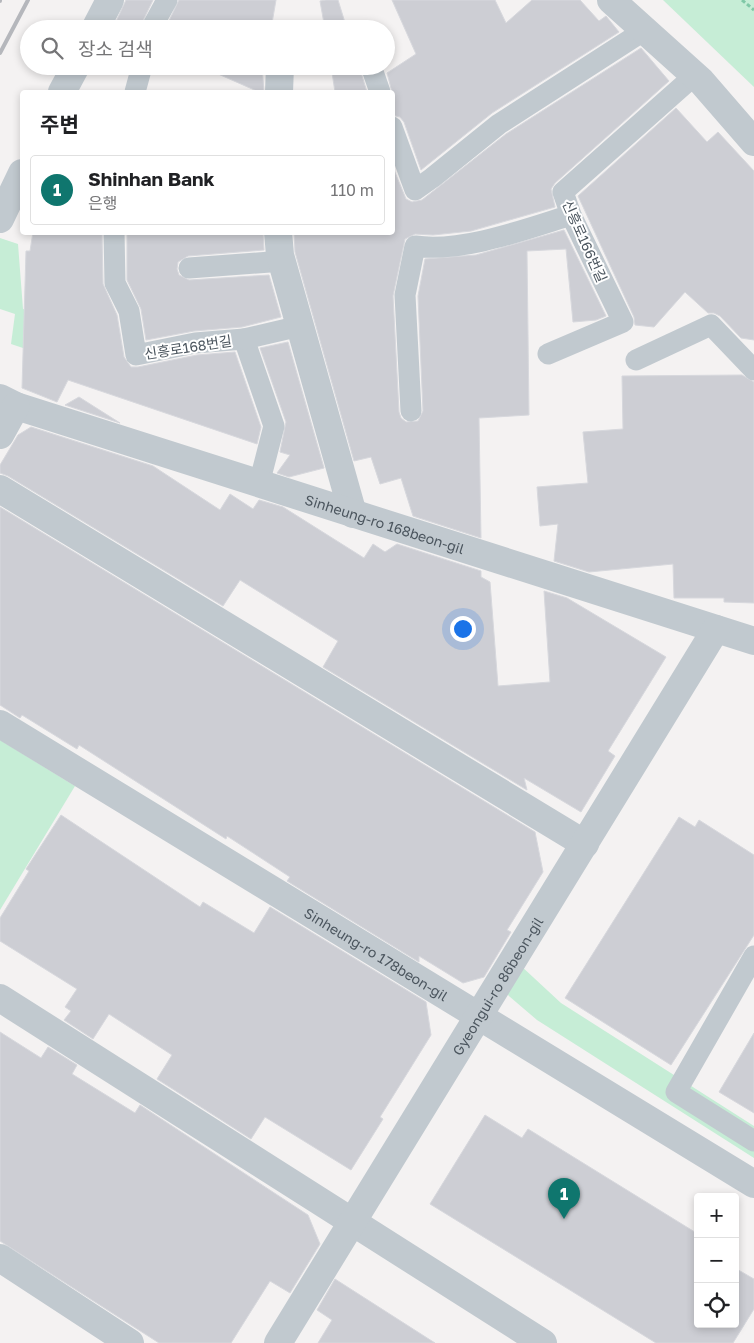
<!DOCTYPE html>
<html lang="ko">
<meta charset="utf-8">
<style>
:root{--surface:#fff;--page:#f2f2f2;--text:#202124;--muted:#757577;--line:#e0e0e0;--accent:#0f766e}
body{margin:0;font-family:"Golos Text","Noto Sans KR",sans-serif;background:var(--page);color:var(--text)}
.controls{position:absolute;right:15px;bottom:15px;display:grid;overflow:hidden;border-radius:5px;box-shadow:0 2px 8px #0003}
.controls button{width:45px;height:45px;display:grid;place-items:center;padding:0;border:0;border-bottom:1px solid var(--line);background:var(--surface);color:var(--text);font:25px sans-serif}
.you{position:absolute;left:462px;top:628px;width:18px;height:18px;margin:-12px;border:4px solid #fff;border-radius:50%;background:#1a73e8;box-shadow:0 0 0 8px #1a73e833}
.badge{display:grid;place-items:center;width:32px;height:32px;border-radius:50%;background:var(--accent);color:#fff;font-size:16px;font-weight:700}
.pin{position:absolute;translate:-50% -41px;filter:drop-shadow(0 1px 2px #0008)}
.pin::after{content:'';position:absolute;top:26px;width:18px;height:15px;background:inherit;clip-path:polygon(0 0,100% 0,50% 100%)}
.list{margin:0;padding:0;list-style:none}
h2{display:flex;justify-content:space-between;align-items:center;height:65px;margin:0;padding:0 20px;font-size:21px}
h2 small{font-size:16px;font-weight:400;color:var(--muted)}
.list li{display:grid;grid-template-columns:32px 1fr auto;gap:15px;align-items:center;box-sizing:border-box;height:70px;margin:0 10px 10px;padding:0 10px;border:1px solid var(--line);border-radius:5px}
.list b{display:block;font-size:19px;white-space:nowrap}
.list p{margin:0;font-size:16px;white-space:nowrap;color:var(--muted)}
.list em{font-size:16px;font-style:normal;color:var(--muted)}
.icon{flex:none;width:28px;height:28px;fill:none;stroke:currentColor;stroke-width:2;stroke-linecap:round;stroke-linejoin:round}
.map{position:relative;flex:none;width:754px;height:1343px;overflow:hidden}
.search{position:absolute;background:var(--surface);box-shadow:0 2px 8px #0003;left:20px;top:20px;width:375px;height:55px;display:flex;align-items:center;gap:12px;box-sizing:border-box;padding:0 18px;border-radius:28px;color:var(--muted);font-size:19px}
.panel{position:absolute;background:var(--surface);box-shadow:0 2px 8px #0003;left:20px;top:90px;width:375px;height:145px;border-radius:5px}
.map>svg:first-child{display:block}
.green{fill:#c6edd6}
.building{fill:#cdced4;stroke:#d7d8dd}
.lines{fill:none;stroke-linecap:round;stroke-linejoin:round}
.path{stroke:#80c8a7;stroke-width:3;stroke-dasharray:4 2.5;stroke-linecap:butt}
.lane{stroke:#c1c9cf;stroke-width:21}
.street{stroke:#c1c9cf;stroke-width:28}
.rail{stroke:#b5b7bc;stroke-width:4}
.labels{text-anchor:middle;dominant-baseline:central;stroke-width:4;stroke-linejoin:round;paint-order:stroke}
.street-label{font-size:14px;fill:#4b555e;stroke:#fff}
</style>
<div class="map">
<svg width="754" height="1343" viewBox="0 0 754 1343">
<rect width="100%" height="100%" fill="#f4f2f2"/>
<g class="green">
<polygon points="663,0 754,0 754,87"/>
<polygon points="0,238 18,244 23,309 55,316 26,349 11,344 15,314 0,309"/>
<polygon points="0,740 75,786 0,910"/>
<polygon points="520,965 561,1003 754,1126 754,1158 537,1020 502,990"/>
</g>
<g class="building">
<polygon points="126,0 153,0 139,29 113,28"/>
<polygon points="179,0 276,0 271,29 165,29"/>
<polygon points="326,0 338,0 347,29 325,29 320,1"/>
<polygon points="392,0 495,0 506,23 532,0 580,0 599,21 606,16 619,32 492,113 421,170 404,122 400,117 392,115 392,92 387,73 416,54"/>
<polygon points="641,48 669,81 555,183 551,189 555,207 471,231 433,235 415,234 405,239 393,296 399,412 401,418 406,422 418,421 423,411 418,296 425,259 476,255 564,230 606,316 596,320 573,322 566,249 527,251 529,415 479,418 481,538 413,516 401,478 380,484 371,457 354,461 295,252 294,232 392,232 392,165 406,199 412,202 422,200 506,134"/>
<polygon points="200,66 262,66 264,92 259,92"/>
<polygon points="331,66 359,66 367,92 335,92"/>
<polygon points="676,108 707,142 718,132 754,171 754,340 741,338 720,316 714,313 708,313 685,292 654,327 635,325 634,317 578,196"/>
<polygon points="33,232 102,232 103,284 117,315 124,357 131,367 138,367 197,355 235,352 261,427 257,444 68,380 57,402 22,388 26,251 30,251"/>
<polygon points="127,232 263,232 264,250 188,256 178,262 177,269 179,275 189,280 269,275 281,317 242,327 194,331 146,340 141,309 127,280"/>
<polygon points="288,342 324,468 289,477 277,473 290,455 280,452 286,422 260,348"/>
<polygon points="742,375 754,382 754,603 724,602 724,598 674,598 673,564 589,572 554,561 558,524 540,526 537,487 588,483 583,432 623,429 622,376"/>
<polygon points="79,397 120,423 65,405"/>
<polygon points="31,427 153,466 220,510 230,494 253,509 259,500 283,507 364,558 373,544 385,552 397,544 481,571 481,577 490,582 498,686 550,682 544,591 567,598 666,657 608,751 615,756 581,812 524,778 527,790 323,667 338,641 240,580 223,606 8,476 0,473 0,465 18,435"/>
<polygon points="0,507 535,832 543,872 507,930 511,932 484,977 463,983 419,956 419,962 287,881 290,877 227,836 226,839 79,745 77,749 22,715 20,718 0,705"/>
<polygon points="61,815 200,907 203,902 254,933 270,907 426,1002 431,1035 380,1117 383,1119 351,1170 265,1117 251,1139 157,1079 172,1055 109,1014 93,1039 64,1020 71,1011 65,1007 77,989 0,941 0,918 29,871 26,869"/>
<polygon points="679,817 695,827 699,820 754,855 754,935 671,1065 565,998"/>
<polygon points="0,1032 41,1058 48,1047 77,1065 72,1074 135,1113 140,1105 308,1215 320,1244 290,1293 270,1281 231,1343 159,1343 0,1241"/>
<polygon points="754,1033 754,1113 719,1092"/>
<polygon points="485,1115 522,1138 528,1129 698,1234 698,1324 735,1324 735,1268 754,1279 754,1309 733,1343 656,1343 430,1204"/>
<polygon points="335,1279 435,1343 318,1343 332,1320 317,1310"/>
</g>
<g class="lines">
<polyline class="path" points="742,0 754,10"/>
<g class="lane">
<polyline points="151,29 167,0"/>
<polyline points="371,66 380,92"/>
<polyline points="135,92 142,66"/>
<polyline points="392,127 415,190 432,178 499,124 645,30"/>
<polyline points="114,232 115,283 129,311 136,355 195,343 244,339 274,426 259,484"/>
<polyline points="189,268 270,262 280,255"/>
<polyline points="244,339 300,326"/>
<polyline points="548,354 623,322 571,215 563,192 695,75"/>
<polyline points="636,360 711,325 754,370"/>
<path d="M411,411L405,295L415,246C462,253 526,229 571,215"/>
<polyline points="754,956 676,1092 754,1141"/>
</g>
<g class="street">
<polyline points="611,0 701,81 754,142"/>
<polyline points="95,29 110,0"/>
<polyline points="62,92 76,66"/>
<polyline points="279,92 280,66"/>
<polyline points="0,219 22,173"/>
<polyline points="278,232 280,255 353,514"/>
<path id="s1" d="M0,398L16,406L754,641"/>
<polyline points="0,435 16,406"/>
<polyline points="0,489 585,844"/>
<path id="s2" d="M0,724L754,1184"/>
<polyline points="0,998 543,1343"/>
<polyline points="0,1258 130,1343"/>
<path id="s3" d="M278,1343L716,629"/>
</g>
<g class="rail">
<polyline points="0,1 0,0"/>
<polyline points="0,53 28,0"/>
</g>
</g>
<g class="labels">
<g class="street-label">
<text transform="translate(585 241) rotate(66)">신흥로166번길</text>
<text transform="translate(188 347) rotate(-9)">신흥로168번길</text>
<text stroke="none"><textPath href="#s1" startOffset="405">Sinheung-ro 168beon-gil</textPath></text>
<text stroke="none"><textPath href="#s2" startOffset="441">Sinheung-ro 178beon-gil</textPath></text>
<text stroke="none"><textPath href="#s3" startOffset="419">Gyeongui-ro 86beon-gil</textPath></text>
</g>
</g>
</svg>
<div class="controls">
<button>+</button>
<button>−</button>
<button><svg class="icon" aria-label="locate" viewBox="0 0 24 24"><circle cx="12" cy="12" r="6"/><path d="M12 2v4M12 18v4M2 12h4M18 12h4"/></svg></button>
</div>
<div class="you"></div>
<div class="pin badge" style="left:564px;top:1219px">1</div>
<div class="search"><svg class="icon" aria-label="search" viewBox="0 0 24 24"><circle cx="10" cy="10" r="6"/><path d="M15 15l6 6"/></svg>장소 검색</div>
<section class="panel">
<h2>주변<small></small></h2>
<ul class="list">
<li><span class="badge">1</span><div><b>Shinhan Bank</b><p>은행</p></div><em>110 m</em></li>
</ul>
</section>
</div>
